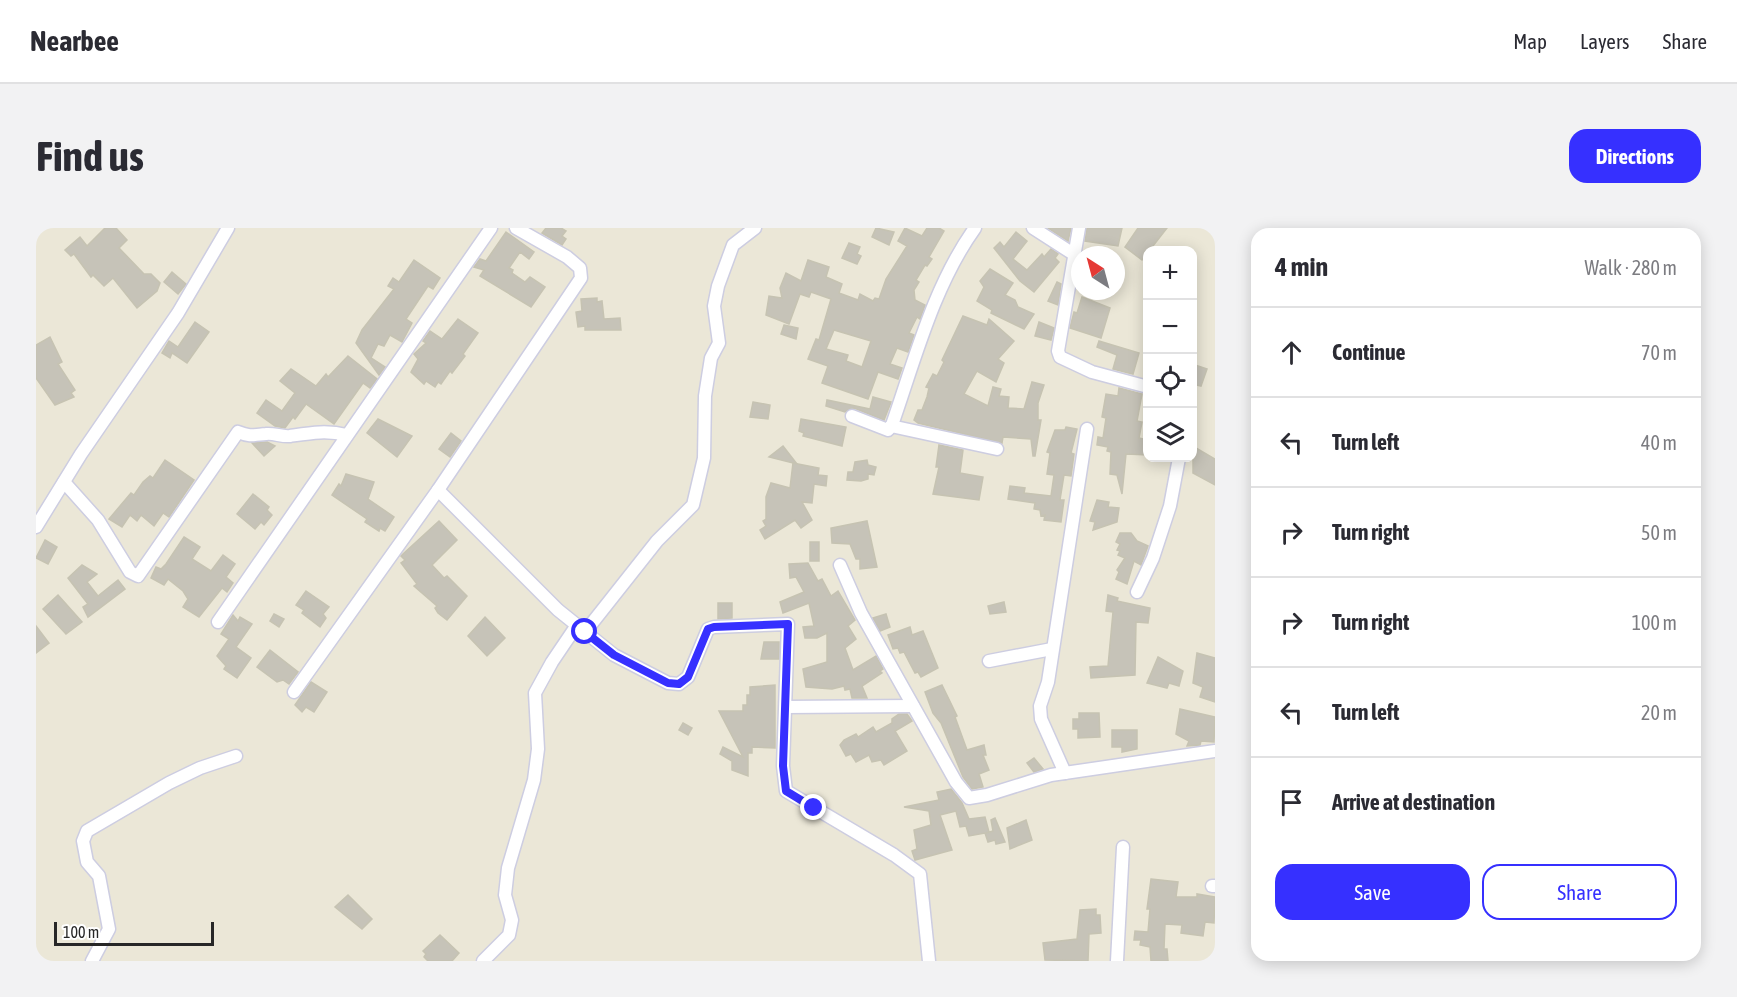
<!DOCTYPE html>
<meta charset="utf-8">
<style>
:root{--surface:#fff;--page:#f2f2f3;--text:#2b2b33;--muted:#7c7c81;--line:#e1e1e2;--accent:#3630ff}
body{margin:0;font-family:"Asap Condensed",sans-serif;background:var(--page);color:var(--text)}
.controls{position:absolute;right:18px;top:18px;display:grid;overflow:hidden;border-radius:12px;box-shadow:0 3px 15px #0003}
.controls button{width:54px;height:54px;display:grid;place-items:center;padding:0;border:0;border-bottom:2px solid var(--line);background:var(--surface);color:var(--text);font:30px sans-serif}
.compass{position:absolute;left:1035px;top:18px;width:54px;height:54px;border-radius:50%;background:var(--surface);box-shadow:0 3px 15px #0003;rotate:324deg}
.scale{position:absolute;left:18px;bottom:15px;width:160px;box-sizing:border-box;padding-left:6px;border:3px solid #272727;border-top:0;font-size:16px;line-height:21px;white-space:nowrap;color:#272727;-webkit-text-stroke:4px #fff;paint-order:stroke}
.stop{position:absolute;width:18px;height:18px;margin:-14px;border:4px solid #3630ff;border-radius:50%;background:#fff}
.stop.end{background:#3630ff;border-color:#fff;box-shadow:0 2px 6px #0008}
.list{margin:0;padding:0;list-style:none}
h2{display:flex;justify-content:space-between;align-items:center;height:78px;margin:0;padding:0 24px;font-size:26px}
h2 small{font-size:20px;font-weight:400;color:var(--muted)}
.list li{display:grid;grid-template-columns:39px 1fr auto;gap:18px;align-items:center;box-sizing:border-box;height:90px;padding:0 24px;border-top:2px solid var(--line)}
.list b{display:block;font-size:22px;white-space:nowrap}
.list em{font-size:20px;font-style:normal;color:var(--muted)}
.actions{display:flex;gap:12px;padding:18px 24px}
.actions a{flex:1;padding:14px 0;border:2px solid var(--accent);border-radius:18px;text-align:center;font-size:21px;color:var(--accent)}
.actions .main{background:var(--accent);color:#fff}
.icon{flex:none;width:33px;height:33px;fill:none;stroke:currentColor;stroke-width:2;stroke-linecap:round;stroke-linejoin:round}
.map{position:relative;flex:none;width:1179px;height:733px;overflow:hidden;border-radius:18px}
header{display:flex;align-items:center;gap:36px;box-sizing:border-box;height:84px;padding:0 30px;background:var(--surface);border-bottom:2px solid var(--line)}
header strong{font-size:28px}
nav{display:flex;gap:33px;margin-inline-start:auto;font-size:21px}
.intro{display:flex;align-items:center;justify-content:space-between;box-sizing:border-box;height:144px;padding:0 36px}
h1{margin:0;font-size:42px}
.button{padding:15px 27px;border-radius:18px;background:var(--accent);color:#fff;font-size:21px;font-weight:700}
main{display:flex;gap:36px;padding:0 36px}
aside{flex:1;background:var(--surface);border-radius:18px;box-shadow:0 3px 15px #0003}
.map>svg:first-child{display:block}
.building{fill:#c6c3b8;stroke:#c6c3b2;stroke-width:1.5;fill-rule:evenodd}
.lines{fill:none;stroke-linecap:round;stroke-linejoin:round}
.street-casing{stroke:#cdcde1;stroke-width:15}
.street{stroke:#fff;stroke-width:12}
.route{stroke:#3630ff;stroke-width:8}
</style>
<header>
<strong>Nearbee</strong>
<nav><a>Map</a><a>Layers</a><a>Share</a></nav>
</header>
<div class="intro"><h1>Find us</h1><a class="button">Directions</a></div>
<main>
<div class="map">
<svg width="1179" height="733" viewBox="0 0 1179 733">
<rect width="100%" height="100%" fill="#ebe7d7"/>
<g class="building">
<polygon points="69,0 80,0 91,12 83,20 108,46 115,46 124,55 121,63 101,80 77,50 68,58 57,47 55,49 38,26 35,28 29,22 44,9 51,18"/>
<polygon points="510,0 525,0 530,3 526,8 530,11 526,17 506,5"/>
<polygon points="840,0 858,4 853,17 836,9"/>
<path d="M869,0L886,8L891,0H903L908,3L893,29L896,31L891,38L889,37L880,52L883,54L878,62L879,72L889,77L884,91L881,89L873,105L878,107L872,124L861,120L854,136L866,140L862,151L842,144L832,171L786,155L792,138L772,131L780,111L783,112L795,71L775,64L773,69L764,66L753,96L730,87L733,68L746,70L744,60L750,45L765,53L772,32L793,39L790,49L806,56L803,65L822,72L824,66L837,73L839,70L843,71L850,51L871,18L862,13ZM798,102L835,113L826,139L810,133L812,127L790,121Z"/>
<polygon points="1012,0 1035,0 1032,13"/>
<polygon points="1051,0 1086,0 1082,18 1049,13"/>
<polygon points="1102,0 1131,0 1106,32 1089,19"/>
<polygon points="470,4 498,24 493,31 484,24 473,40 477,42 476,45 489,54 494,49 509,59 495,79 444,48 448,42 438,39 444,31 450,33"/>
<polygon points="980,4 991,13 977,31 991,42 1006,26 1008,29 1015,21 1022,26 1019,30 1023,34 998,64 984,53 958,20 964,14 968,19"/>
<polygon points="813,15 824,19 821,26 825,28 821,36 806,30"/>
<polygon points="378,32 404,50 397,61 392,58 370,91 376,95 366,114 354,107 348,118 342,116 335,130 349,139 343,147 320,115 326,102 358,61 352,58 357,50 363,54"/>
<polygon points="954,41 977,55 969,67 979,72 982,79 998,86 988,101 955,85 956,82 941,73 948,59 944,53"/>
<polygon points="136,44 150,56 142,66 128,54"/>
<polygon points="1021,54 1025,56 1022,77 1012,73"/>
<polygon points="1046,69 1074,80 1065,110 1034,100 1038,84 1041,85"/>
<polygon points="561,70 561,74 566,73 568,91 584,90 585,102 549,102 549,98 542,99 540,84 546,83 545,71"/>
<polygon points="927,88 951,97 953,91 978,113 962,131 968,135 960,154 941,143 928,166 952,178 957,159 965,161 963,168 973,169 972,180 988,181 996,154 1008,157 1002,175 1002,192 1005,192 999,228 997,228 995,211 967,209 966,215 882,195 878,192 882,182 886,182 891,169 893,160 890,159 897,146 901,148 908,134 906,132"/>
<polygon points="422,91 442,105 427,126 429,128 416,145 414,143 405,156 402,154 399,159 390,153 388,156 375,144 382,131 378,126 390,115 387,113 394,103 406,111"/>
<polygon points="159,94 173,104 151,135 136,125 134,130 126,125 133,113 142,119"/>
<polygon points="1003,94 1018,100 1015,112 999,108"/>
<polygon points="748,97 762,100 760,111 745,106"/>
<polygon points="14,109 26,134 22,136 39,162 35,165 38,169 19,177 0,150 0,117"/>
<polygon points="1063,113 1103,125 1097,146 1077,141 1081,127 1061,119"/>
<polygon points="312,128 341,151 334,160 327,155 298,196 270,176 259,191 257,189 249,200 239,198 221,185 230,172 246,183 259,165 244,153 255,141 280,158 290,146 292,149"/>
<polygon points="1156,136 1171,141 1165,158 1156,156"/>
<polygon points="1083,160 1106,166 1101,193 1106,194 1103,210 1112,212 1112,227 1090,226 1086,266 1081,247 1074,246 1075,224 1071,223 1072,219 1061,217 1062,209 1067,210 1070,190 1066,189 1070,166 1082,168"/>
<polygon points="837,169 855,174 848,192 818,180 809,184 790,178 791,172 834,181"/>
<polygon points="717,174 734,177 732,191 714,189"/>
<polygon points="342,191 376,208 361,229 331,205"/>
<polygon points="765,191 810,199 806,218 767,208 768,205 763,203"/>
<polygon points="1030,199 1041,201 1035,225 1038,226 1035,248 1028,247 1024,272 1028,272 1025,294 1008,292 1009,287 1005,288 1004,282 998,281 999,275 972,271 974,258 989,260 988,265 1015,268 1018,247 1011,246 1014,225 1011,224 1019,202 1029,202"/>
<polygon points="415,205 425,213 414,229 403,221"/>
<polygon points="231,214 239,218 228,228 216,215"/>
<polygon points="903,217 927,222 924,245 947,249 943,272 897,266 903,239 900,239"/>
<polygon points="747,218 761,236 733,229"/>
<polygon points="1160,220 1179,231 1179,257 1157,245 1157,231 1154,230"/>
<polygon points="129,232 158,252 133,289 127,285 118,298 105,287 101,293 94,287 86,299 73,291 95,265 98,267 107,254 114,248 117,250"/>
<polygon points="831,232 832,237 840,239 838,247 832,246 832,251 825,253 811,252 812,244 817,244 819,234"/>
<polygon points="757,235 783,240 782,247 791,248 790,258 778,256 776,275 766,274 776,292 765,300 759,292 729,311 724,302 730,298 727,293 730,291 730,269 735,255 754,260"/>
<polygon points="310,246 338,254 332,271 358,289 349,303 344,300 343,303 329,294 331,291 296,267 303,256 305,258"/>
<polygon points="217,266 233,279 231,282 236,287 228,297 225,294 219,301 201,286"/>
<polygon points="1061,272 1073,274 1072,279 1083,280 1081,294 1057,302 1059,294 1054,293"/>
<polygon points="403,293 421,312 396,337 408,350 411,348 431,368 411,392 402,385 399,380 401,378 378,358 381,356 365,335 369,332 365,328 367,326"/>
<polygon points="831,293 841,339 824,341 824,331 820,331 814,316 796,315 795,300"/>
<polygon points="1084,305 1095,305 1101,313 1112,318 1105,337 1098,333 1091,356 1080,351 1083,344 1081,342 1089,330 1082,327 1084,323 1081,322 1084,316 1080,314"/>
<polygon points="148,309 164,319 156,331 175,343 187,327 199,336 190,349 197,355 191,364 186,360 163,389 147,379 152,371 147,363 132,351 128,357 115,350 120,339 125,341 130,336"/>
<polygon points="9,312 21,319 12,336 0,330"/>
<rect x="774" y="314" width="9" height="19"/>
<polygon points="772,335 782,353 786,351 795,368 802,363 819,392 812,398 820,411 809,420 817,442 840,428 847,441 844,443 846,445 826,458 831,470 816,470 814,461 809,462 808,458 796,461 770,459 767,441 791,434 791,405 781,410 769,410 767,399 778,398 773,375 747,385 744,374 768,364 760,349 754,350 753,336"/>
<polygon points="46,337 61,346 51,354 62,368 82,352 89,361 52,389 47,379 52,376 32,350"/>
<polygon points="270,363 293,379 287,386 290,390 284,399 266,385 268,382 260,377"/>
<polygon points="22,367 46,394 30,406 7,381"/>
<polygon points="1072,367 1082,370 1081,373 1114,380 1112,395 1100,394 1099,447 1055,450 1054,439 1072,438 1077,384 1070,383"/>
<polygon points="968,374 970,384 954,386 952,378"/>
<polygon points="682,375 696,375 696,390 682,391"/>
<polygon points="238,386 248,391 243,399 234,393"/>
<polygon points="850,386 854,399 844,403 837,390"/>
<polygon points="197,387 202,393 204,389 216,396 200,419 215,430 201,450 188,441 190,438 181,428 193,411 185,406"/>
<polygon points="449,389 469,410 451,428 432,408"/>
<polygon points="0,398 13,415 0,425"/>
<polygon points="874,399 876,407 887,403 902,440 885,449 882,444 879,445 868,424 864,425 862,420 857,421 852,407"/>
<polygon points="728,414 743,414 743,431 725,431"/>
<polygon points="234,422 262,444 253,456 247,452 241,454 221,439"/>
<polygon points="1161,425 1179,430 1179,474 1164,469 1167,459 1157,455"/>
<polygon points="1122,429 1147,443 1143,458 1133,455 1131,460 1111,455"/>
<polygon points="275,454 291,464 278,484 270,479 266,484 259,477"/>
<polygon points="739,457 739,520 716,519 716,525 712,525 712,548 696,542 696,533 684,526 687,519 707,529 683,483 707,483 707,477 711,477 711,467 714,467 714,459"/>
<polygon points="906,457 921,488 919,489 931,522 948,517 950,527 947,527 953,542 943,546 947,559 936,561 927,549 905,495 897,485 889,464"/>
<polygon points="1144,481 1179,489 1178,514 1165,513 1164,517 1151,518 1153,513 1140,506"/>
<polygon points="1043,485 1063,485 1064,509 1042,510 1042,501 1037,501 1037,491 1043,491"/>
<polygon points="863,486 871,486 876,493 859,503 871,523 848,537 845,532 836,534 833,527 820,534 815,526 810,528 804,517 808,512 820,506 822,509 837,499 840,504 856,495 856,491"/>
<polygon points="647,495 656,500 652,507 643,502"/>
<polygon points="1076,502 1101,502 1101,521 1086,524 1086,519 1076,519"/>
<polygon points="998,530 1007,541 998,544 991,535"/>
<polygon points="915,561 926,575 933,591 949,589 953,604 950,605 957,603 955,592 959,590 969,614 960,616 959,612 952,614 949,605 933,608 930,598 924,599 920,583 904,587 916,622 879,632 876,623 881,621 878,602 895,597 893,583 868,579 903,572 901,564"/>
<polygon points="990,592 996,612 974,621 971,600"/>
<polygon points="1115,651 1142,654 1140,669 1161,669 1161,666 1179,669 1178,695 1169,694 1167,708 1145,705 1146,697 1129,696 1128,721 1131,721 1132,733 1115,733 1114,719 1104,717 1105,712 1098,712 1099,703 1112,704 1114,681 1111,681"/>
<polygon points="312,667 336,691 326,701 299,679"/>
<polygon points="1060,681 1060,687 1064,687 1065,705 1053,706 1052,733 1009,732 1007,715 1041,711 1044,682"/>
<polygon points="404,707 423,725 416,733 392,733 388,729 390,726 387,723"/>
</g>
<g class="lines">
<g class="street-casing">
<g id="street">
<polyline points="997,0 1039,27"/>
<polyline points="1043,0 1022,123 1024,129 1056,144 1112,159"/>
<path d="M816,188L852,202L856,197C879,131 898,57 939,0"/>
<polyline points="855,198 961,221"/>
<path d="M28,254L62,292L94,344L102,348L202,204C214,209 218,207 230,206C238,205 246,209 254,208C274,205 290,202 311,207"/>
<polyline points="402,262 522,382 578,427 632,455 643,456 652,449 672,401 678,399 752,396 747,538 750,563 858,627 884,646 893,733"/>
<polyline points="0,299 45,226 142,85 192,0"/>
<polyline points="804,337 825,385 920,554 933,570 951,567 1015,547 1179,523"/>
<polyline points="1101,364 1117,330 1134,278 1143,230"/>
<polyline points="182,394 455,0"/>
<polyline points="549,404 621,313 657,277 668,230 669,168 675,130 683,115 678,78 682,58 697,17 719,0"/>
<polyline points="953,433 1016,421"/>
<polyline points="258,464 402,262 545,50 544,40 531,29 480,0"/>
<polyline points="750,479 877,478"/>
<polyline points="1029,545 1005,491 1004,478 1012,454 1051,201"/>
<polyline points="1176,658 1179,658"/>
<polyline points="56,733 73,701 63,648 51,634 47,613 51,603 133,555 164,540 200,528"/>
<polyline points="447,733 473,707 476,692 469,667 472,640 498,552 502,521 499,465 516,434 541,397"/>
<polyline points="1081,733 1087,619"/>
</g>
</g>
<use href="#street" class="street"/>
</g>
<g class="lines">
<polyline class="route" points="549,404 578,427 632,455 643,456 652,449 672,401 678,399 752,396 747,538 750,563 778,580"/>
</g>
</svg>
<div class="controls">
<button>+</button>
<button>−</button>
<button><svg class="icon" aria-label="locate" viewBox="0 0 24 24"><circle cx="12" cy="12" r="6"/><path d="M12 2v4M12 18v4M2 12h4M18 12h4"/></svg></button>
<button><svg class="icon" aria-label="layers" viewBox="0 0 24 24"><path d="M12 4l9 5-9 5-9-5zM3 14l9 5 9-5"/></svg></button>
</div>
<svg class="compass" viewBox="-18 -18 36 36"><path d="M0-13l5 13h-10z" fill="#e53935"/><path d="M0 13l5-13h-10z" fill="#7c7c81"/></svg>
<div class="scale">100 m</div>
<div class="stop" style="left:549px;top:404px"></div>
<div class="stop end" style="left:778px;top:580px"></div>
</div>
<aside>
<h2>4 min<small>Walk · 280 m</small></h2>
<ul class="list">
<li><svg class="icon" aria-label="ahead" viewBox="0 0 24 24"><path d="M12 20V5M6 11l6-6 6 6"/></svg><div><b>Continue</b></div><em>70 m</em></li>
<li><svg class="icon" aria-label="left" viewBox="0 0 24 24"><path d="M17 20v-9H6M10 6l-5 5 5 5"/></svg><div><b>Turn left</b></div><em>40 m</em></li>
<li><svg class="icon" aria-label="right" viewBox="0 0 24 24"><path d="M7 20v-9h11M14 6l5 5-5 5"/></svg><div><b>Turn right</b></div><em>50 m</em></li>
<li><svg class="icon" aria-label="right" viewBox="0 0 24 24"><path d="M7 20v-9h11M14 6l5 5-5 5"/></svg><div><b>Turn right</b></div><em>100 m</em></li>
<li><svg class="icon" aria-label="left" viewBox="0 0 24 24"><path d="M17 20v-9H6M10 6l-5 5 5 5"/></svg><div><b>Turn left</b></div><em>20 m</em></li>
<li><svg class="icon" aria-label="arrive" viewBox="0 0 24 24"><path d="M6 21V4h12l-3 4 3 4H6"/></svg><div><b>Arrive at destination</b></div></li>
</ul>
<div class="actions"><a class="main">Save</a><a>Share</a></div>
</aside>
</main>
